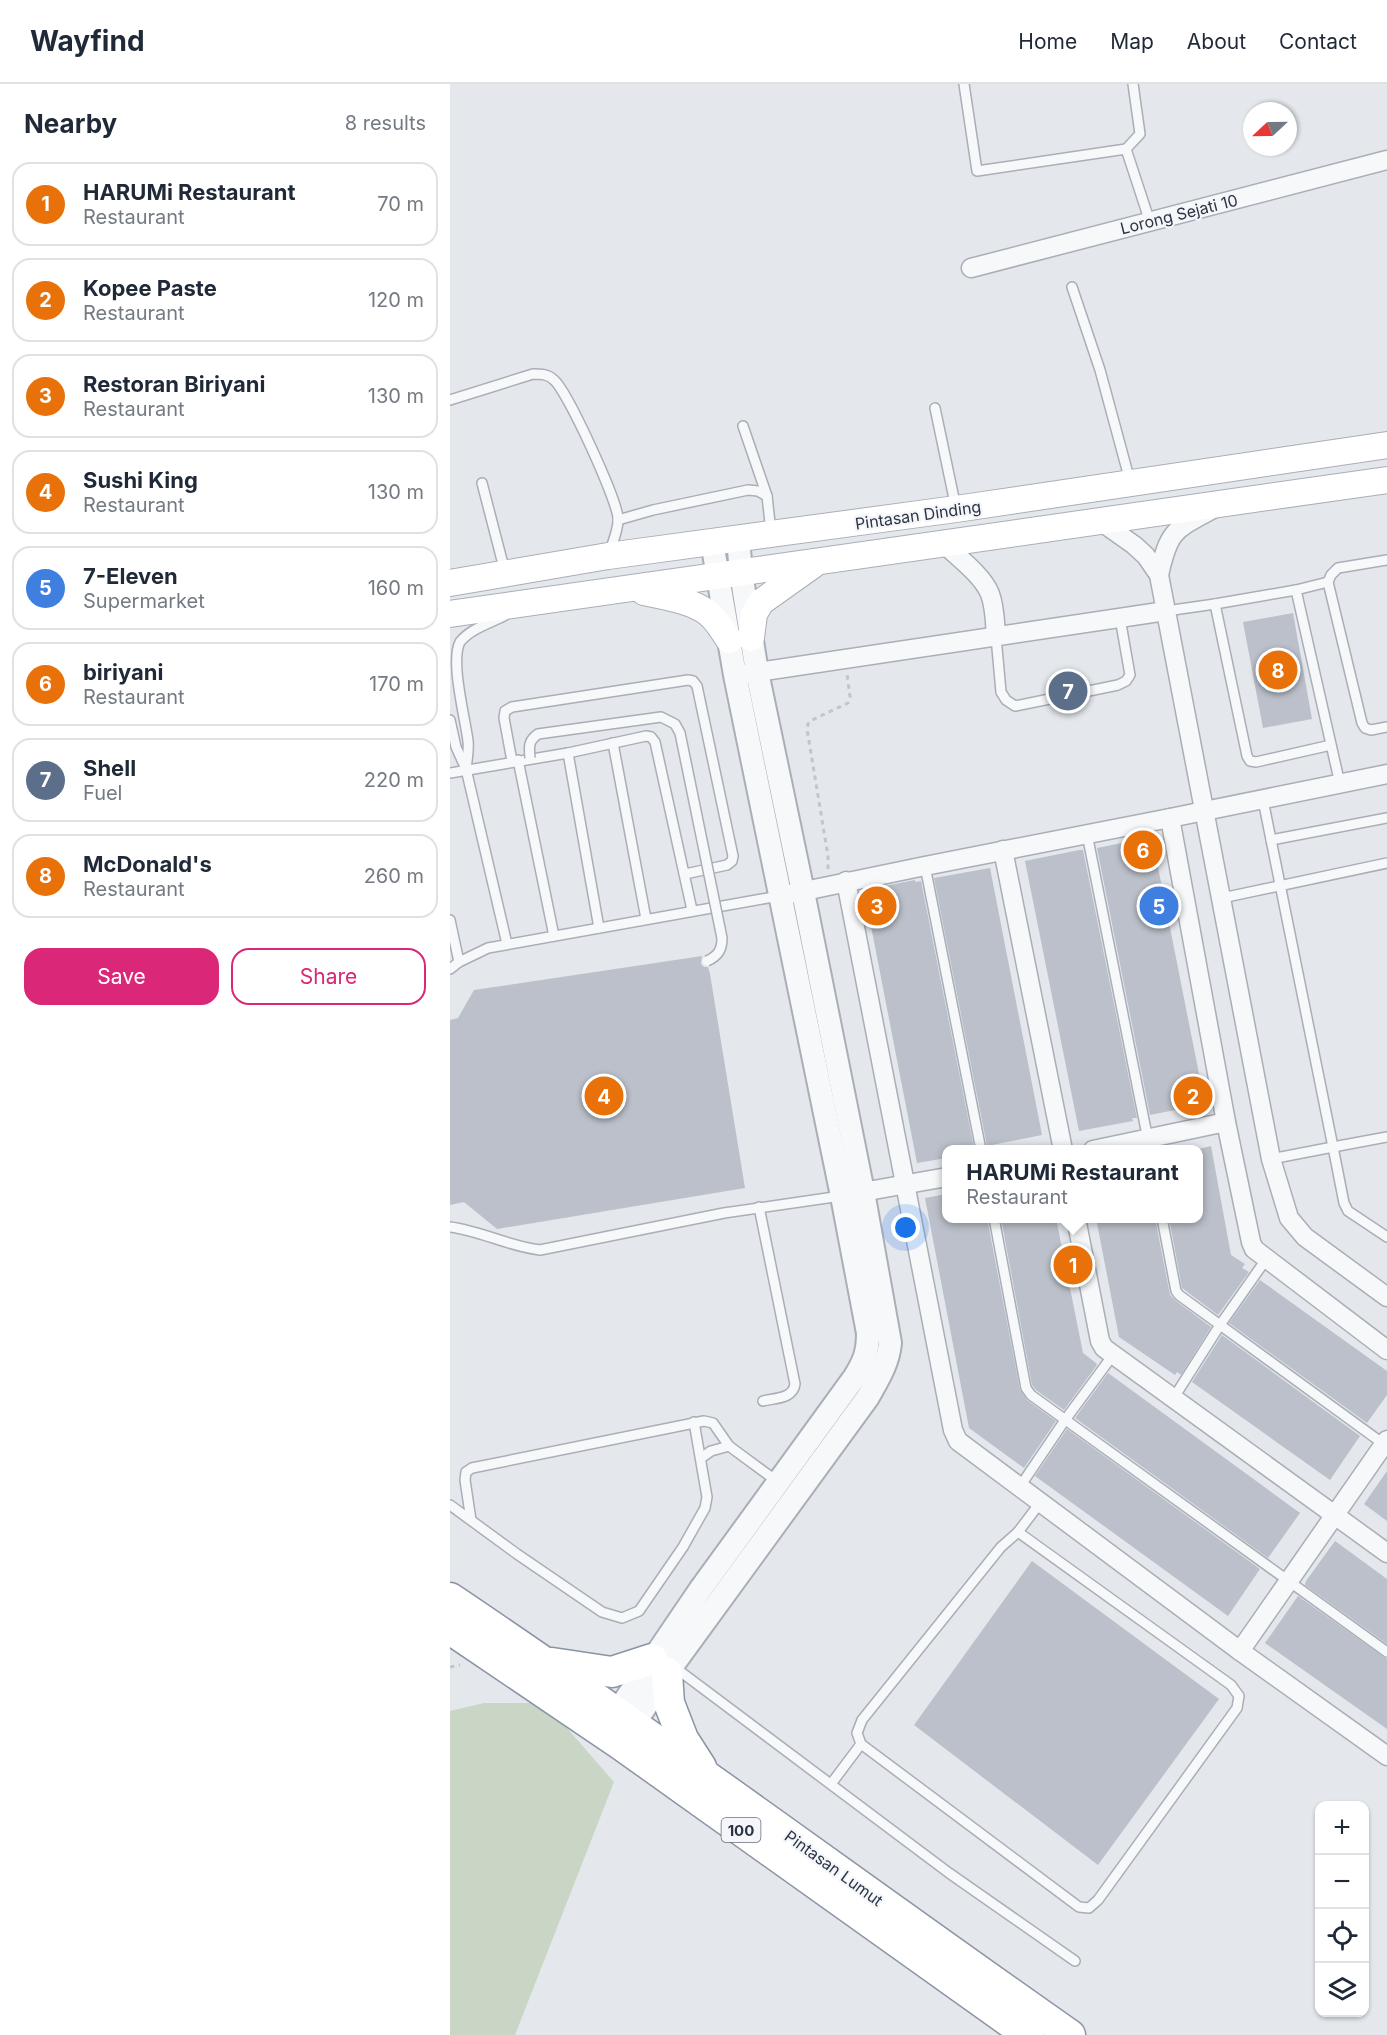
<!DOCTYPE html>
<meta charset="utf-8">
<style>
:root{--surface:#fff;--page:#f2f2f3;--text:#1f2937;--muted:#747a83;--line:#e0e1e3;--accent:#db2777}
body{margin:0;font-family:Inter,sans-serif;background:var(--page);color:var(--text)}
.controls{position:absolute;right:18px;bottom:18px;display:grid;overflow:hidden;border-radius:12px;box-shadow:0 2px 4px #0004}
.controls button{width:54px;height:54px;display:grid;place-items:center;padding:0;border:0;border-bottom:2px solid var(--line);background:var(--surface);color:var(--text);font:30px sans-serif}
.compass{position:absolute;left:793px;top:18px;width:54px;height:54px;border-radius:50%;background:var(--surface);box-shadow:0 2px 4px #0004;rotate:248deg}
.you{position:absolute;left:456px;top:1144px;width:21px;height:21px;margin:-15px;border:4px solid #fff;border-radius:50%;background:#1a73e8;box-shadow:0 0 0 9px #1a73e833}
.badge{display:grid;place-items:center;width:39px;height:39px;border-radius:50%;background:var(--accent);color:#fff;font-size:20px;font-weight:700}
.pin{position:absolute;translate:-50% -50%;border:3px solid #fff;box-shadow:0 2px 6px #0006}
.popup{position:absolute;left:492px;top:1061px;width:261px;height:78px;box-sizing:border-box;display:grid;place-content:center;border-radius:12px;background:var(--surface);filter:drop-shadow(0 2px 4px #0005);font-size:20px;white-space:nowrap;color:var(--muted)}
.popup b{font-size:22px;color:var(--text)}
.popup::after{content:'';position:absolute;left:50%;top:100%;margin-left:-12px;border:12px solid transparent;border-top-color:var(--surface)}
.list{margin:0;padding:0;list-style:none}
h2{display:flex;justify-content:space-between;align-items:center;height:78px;margin:0;padding:0 24px;font-size:26px}
h2 small{font-size:20px;font-weight:400;color:var(--muted)}
.list li{display:grid;grid-template-columns:39px 1fr auto;gap:18px;align-items:center;box-sizing:border-box;height:84px;margin:0 12px 12px;padding:0 12px;border:2px solid var(--line);border-radius:18px}
.list b{display:block;font-size:22px;white-space:nowrap}
.list p{margin:0;font-size:20px;white-space:nowrap;color:var(--muted)}
.list em{font-size:20px;font-style:normal;color:var(--muted)}
.actions{display:flex;gap:12px;padding:18px 24px}
.actions a{flex:1;padding:14px 0;border:2px solid var(--accent);border-radius:18px;text-align:center;font-size:21px;color:var(--accent)}
.actions .main{background:var(--accent);color:#fff}
.icon{flex:none;width:33px;height:33px;fill:none;stroke:currentColor;stroke-width:2;stroke-linecap:round;stroke-linejoin:round}
.map{position:relative;flex:none;width:937px;height:1951px;overflow:hidden}
header{display:flex;align-items:center;gap:36px;box-sizing:border-box;height:84px;padding:0 30px;background:var(--surface);border-bottom:2px solid var(--line)}
header strong{font-size:28px}
nav{display:flex;gap:33px;margin-inline-start:auto;font-size:21px}
main{display:flex}
aside{flex:1;background:var(--surface)}
.map>svg:first-child{display:block}
.green{fill:#c9d6c5}
.building{fill:#bbc0ca}
.lines{fill:none;stroke-linecap:round;stroke-linejoin:round}
.service-casing{stroke:#a9aeb7;stroke-width:12}
.minor-casing{stroke:#a9aeb7;stroke-width:21}
.tertiary-casing{stroke:#a9aeb7;stroke-width:26}
.secondary-casing{stroke:#a9aeb7;stroke-width:28}
.trunk-casing{stroke:#8b94a3;stroke-width:33}
.path{stroke:#c2c5cb;stroke-width:3;stroke-dasharray:4.5 4.5;stroke-linecap:butt}
.service{stroke:#f7f8fa;stroke-width:9}
.minor{stroke:#f7f8fa;stroke-width:18}
.tertiary{stroke:#f7f8fa;stroke-width:22}
.secondary{stroke:#fff;stroke-width:26}
.trunk{stroke:#fff;stroke-width:30}
.service-bridge-casing{stroke:#a9aeb7;stroke-width:12;stroke-linecap:butt}
.service-bridge{stroke:#f7f8fa;stroke-width:9}
.labels{text-anchor:middle;dominant-baseline:central;stroke-width:4.5;stroke-linejoin:round;paint-order:stroke}
.shield{fill:#f4f6f9;stroke:#676e7b;stroke-width:1.5}
.shield-label{font-size:15px;font-weight:bold;fill:#2b3445}
.street-label{font-size:16px;fill:#2b3445;stroke:#f4f6f9}
</style>
<header>
<strong>Wayfind</strong>
<nav><a>Home</a><a>Map</a><a>About</a><a>Contact</a></nav>
</header>
<main>
<aside>
<h2>Nearby<small>8 results</small></h2>
<ul class="list">
<li><span class="badge" style="background:#e8710a">1</span><div><b>HARUMi Restaurant</b><p>Restaurant</p></div><em>70 m</em></li>
<li><span class="badge" style="background:#e8710a">2</span><div><b>Kopee Paste</b><p>Restaurant</p></div><em>120 m</em></li>
<li><span class="badge" style="background:#e8710a">3</span><div><b>Restoran Biriyani</b><p>Restaurant</p></div><em>130 m</em></li>
<li><span class="badge" style="background:#e8710a">4</span><div><b>Sushi King</b><p>Restaurant</p></div><em>130 m</em></li>
<li><span class="badge" style="background:#3f7fe0">5</span><div><b>7-Eleven</b><p>Supermarket</p></div><em>160 m</em></li>
<li><span class="badge" style="background:#e8710a">6</span><div><b>biriyani</b><p>Restaurant</p></div><em>170 m</em></li>
<li><span class="badge" style="background:#5c6f8a">7</span><div><b>Shell</b><p>Fuel</p></div><em>220 m</em></li>
<li><span class="badge" style="background:#e8710a">8</span><div><b>McDonald's</b><p>Restaurant</p></div><em>260 m</em></li>
</ul>
<div class="actions"><a class="main">Save</a><a>Share</a></div>
</aside>
<div class="map">
<svg width="937" height="1951" viewBox="0 0 937 1951">
<rect width="100%" height="100%" fill="#e4e7ec"/>
<polygon class="green" points="34,1619 95,1619 164,1698 65,1951 0,1951 0,1627"/>
<g class="building">
<polygon points="843,529 862,635 813,644 793,538"/>
<polygon points="702,753 755,1020 700,1031 647,764"/>
<polygon points="629,766 633,766 687,1034 682,1034 683,1037 629,1047 575,777"/>
<polygon points="540,784 592,1051 537,1062 484,794"/>
<polygon points="465,796 465,798 471,797 524,1064 497,1065 497,1074 467,1079 414,806"/>
<polygon points="252,872 251,880 254,883 258,883 260,890 295,1104 47,1145 14,1118 0,1121 0,936 8,934 24,906"/>
<polygon points="761,1062 781,1171 795,1180 792,1184 799,1188 768,1231 732,1204 719,1134 749,1134 749,1065"/>
<polygon points="497,1110 497,1134 537,1134 570,1306 577,1316 606,1337 574,1384 519,1344 475,1114"/>
<polygon points="551,1134 606,1134 633,1269 646,1279 647,1281 614,1326 586,1306 582,1301"/>
<polygon points="646,1134 705,1134 720,1211 725,1216 761,1243 731,1291 727,1288 725,1291 669,1253"/>
<polygon points="810,1196 937,1287 937,1311 917,1339 779,1239"/>
<polygon points="772,1251 910,1352 880,1396 742,1298"/>
<polygon points="658,1289 850,1429 818,1474 625,1334"/>
<polygon points="617,1345 810,1485 778,1532 585,1392"/>
<polygon points="937,1387 937,1437 914,1420"/>
<polygon points="885,1457 937,1495 937,1560 855,1501 856,1497"/>
<polygon points="582,1477 769,1615 648,1781 464,1641"/>
<polygon points="848,1512 937,1575 937,1645 815,1559"/>
</g>
<g class="lines">
<g class="service-casing">
<g id="service">
<polyline points="514,0 527,87 676,65 690,50 683,0"/>
<polyline points="676,65 700,138"/>
<polyline points="622,203 650,286 680,397"/>
<path d="M0,316L83,290C91,290 98,290 104,296C118,308 167,416 168,434C169,445 162,460 159,470"/>
<polyline points="485,324 506,424"/>
<polyline points="293,342 317,412"/>
<polyline points="32,399 55,488"/>
<polyline points="168,436 203,426 298,406 308,407 317,412 321,448"/>
<polyline points="937,476 888,484 881,491 878,498 912,639 915,644 921,646 937,643"/>
<polyline points="846,506 878,498"/>
<polyline points="716,527 765,520"/>
<polyline points="546,553 551,608 556,616 565,622 668,601 676,597 680,591 670,534"/>
<polyline points="0,636 6,663 16,685 57,860"/>
<polyline points="163,659 196,835"/>
<polyline points="881,661 806,678 800,677 797,672 765,520 846,506 890,700"/>
<polyline points="118,669 149,844"/>
<polyline points="68,676 104,852"/>
<polyline points="62,677 54,634 55,627 62,623 238,596 243,597 247,602 283,772 282,777 277,781 235,790"/>
<path d="M16,685C17,676 19,666 18,657C15,633 0,577 10,558C20,545 40,539 54,532"/>
<polyline points="0,689 118,669 196,652 201,653 205,658 242,826"/>
<polyline points="813,716 883,1063 821,1075"/>
<polyline points="637,750 700,1066"/>
<polyline points="821,756 937,734"/>
<polyline points="475,782 531,1066"/>
<polyline points="772,814 937,779"/>
<polyline points="0,836 9,878"/>
<polyline points="0,885 9,878 38,864 329,812"/>
<polyline points="937,1053 883,1063 894,1119 898,1127 937,1153"/>
<path d="M309,1123L345,1300C343,1315 325,1314 313,1317"/>
<polyline points="544,1134 576,1304 581,1311 937,1568"/>
<polyline points="712,1134 726,1207 729,1211 935,1361"/>
<path d="M0,1143C31,1147 58,1162 90,1166L274,1129L391,1112"/>
<polyline points="723,1315 770,1241 817,1174"/>
<polyline points="279,1362 328,1398"/>
<polyline points="569,1404 615,1336 663,1271"/>
<polyline points="0,1421 67,1470 152,1528 172,1534 189,1527 233,1463 255,1424 257,1413 244,1338"/>
<polyline points="21,1436 15,1396 16,1388 22,1384 254,1337 263,1339 279,1362 261,1367 251,1374"/>
<polyline points="223,1582 499,1789 625,1877"/>
<polyline points="411,1660 629,1823 639,1824 648,1816 787,1624 789,1612 781,1601 568,1448"/>
<polyline points="381,1700 411,1660 407,1649 412,1636 551,1463 568,1448 590,1419"/>
</g>
</g>
<g class="minor-casing">
<g id="minor">
<polyline points="521,184 937,76"/>
<polyline points="650,437 684,461 696,472 709,491 821,1075 839,1134 855,1153 937,1213"/>
<path d="M494,460C508,473 533,492 540,510C545,523 545,538 546,553"/>
<path d="M709,491C719,446 724,446 763,425"/>
<polyline points="294,590 716,527"/>
<polyline points="720,734 937,690"/>
<polyline points="553,766 613,1066"/>
<polyline points="396,797 503,1346 508,1357 790,1567 937,1672"/>
<polyline points="340,810 475,782 720,734 776,1038 801,1158 804,1165 937,1266"/>
<polyline points="643,1066 776,1038"/>
<polyline points="401,1110 497,1093"/>
<polyline points="626,1134 650,1257 654,1264 937,1469"/>
<polyline points="790,1567 937,1356"/>
</g>
</g>
<g class="tertiary-casing">
<g id="tertiary">
<path d="M159,1640L250,1506L404,1294C414,1278 418,1269 418,1249L392,1112L285,591L262,458"/>
<path d="M176,1652L222,1582L418,1313C428,1295 438,1280 440,1259L413,1108L353,808L307,588L291,489L288,454"/>
</g>
</g>
<g class="secondary-casing">
<g id="secondary">
<polyline points="0,499 158,472 506,425 937,361"/>
<path d="M194,508C216,513 240,516 258,529C267,536 273,547 279,556"/>
<polyline points="0,530 937,396"/>
<polyline points="301,554 304,530 311,518 363,481"/>
</g>
</g>
<g class="trunk-casing">
<g id="trunk">
<path d="M0,1514C210,1655 413,1806 620,1951"/>
<polyline points="0,1545 170,1660 578,1951"/>
<polyline points="102,1579 162,1588 202,1575"/>
<polyline points="217,1589 219,1619 233,1655 251,1683"/>
</g>
</g>
<g class="path">
<polyline points="378,785 378,772 357,645 358,640 362,636 398,619 400,613 397,590"/>
<polyline points="0,1583 10,1581"/>
</g>
<use href="#service" class="service"/>
<use href="#minor" class="minor"/>
<use href="#tertiary" class="tertiary"/>
<use href="#secondary" class="secondary"/>
<use href="#trunk" class="trunk"/>
<g class="service-bridge-casing">
<path id="service-bridge" d="M80,674C79,663 78,657 88,650L211,633L225,640L230,649L272,854C272,866 268,872 257,877"/>
</g>
<use href="#service-bridge" class="service-bridge"/>
</g>
<g class="labels">
<rect class="shield" x="271.5" y="1734" width="39" height="24" rx="4.5"/>
<g class="shield-label">
<text x="291" y="1746">100</text>
</g>
<g class="street-label">
<text transform="translate(729 130) rotate(-14)">Lorong Sejati 10</text>
<text transform="translate(468 431) rotate(-8)">Pintasan Dinding</text>
<text transform="translate(384 1784) rotate(36)">Pintasan Lumut</text>
</g>
</g>
</svg>
<div class="controls">
<button>+</button>
<button>−</button>
<button><svg class="icon" aria-label="locate" viewBox="0 0 24 24"><circle cx="12" cy="12" r="6"/><path d="M12 2v4M12 18v4M2 12h4M18 12h4"/></svg></button>
<button><svg class="icon" aria-label="layers" viewBox="0 0 24 24"><path d="M12 4l9 5-9 5-9-5zM3 14l9 5 9-5"/></svg></button>
</div>
<svg class="compass" viewBox="-18 -18 36 36"><path d="M0-13l5 13h-10z" fill="#e53935"/><path d="M0 13l5-13h-10z" fill="#747a83"/></svg>
<div class="you"></div>
<div class="pin badge" style="left:623px;top:1181px;background:#e8710a">1</div>
<div class="popup"><b>HARUMi Restaurant</b>Restaurant</div>
<div class="pin badge" style="left:743px;top:1012px;background:#e8710a">2</div>
<div class="pin badge" style="left:427px;top:822px;background:#e8710a">3</div>
<div class="pin badge" style="left:154px;top:1012px;background:#e8710a">4</div>
<div class="pin badge" style="left:709px;top:822px;background:#3f7fe0">5</div>
<div class="pin badge" style="left:693px;top:766px;background:#e8710a">6</div>
<div class="pin badge" style="left:618px;top:607px;background:#5c6f8a">7</div>
<div class="pin badge" style="left:828px;top:586px;background:#e8710a">8</div>
</div>
</main>
